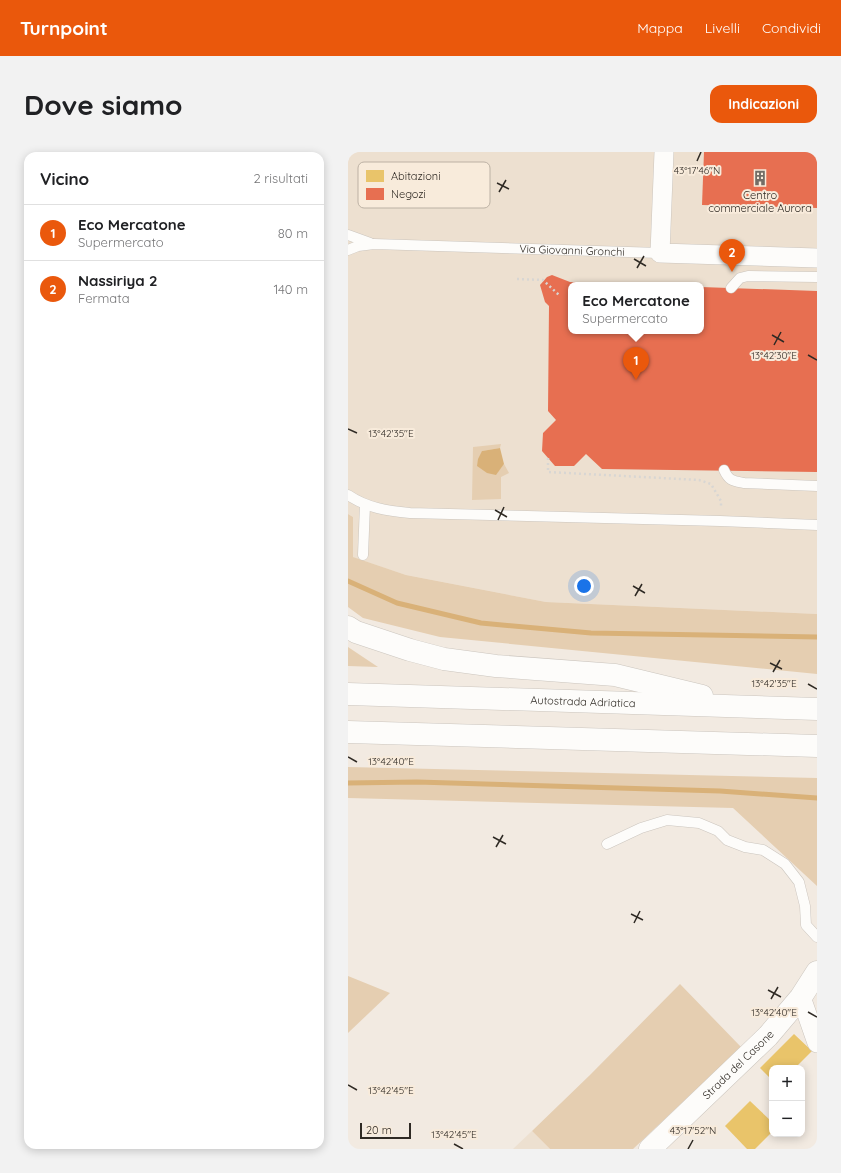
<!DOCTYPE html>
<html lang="it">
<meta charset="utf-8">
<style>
:root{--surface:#fff;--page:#f2f2f2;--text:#202124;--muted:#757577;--line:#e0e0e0;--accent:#ea580c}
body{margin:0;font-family:Quicksand,sans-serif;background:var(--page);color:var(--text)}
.controls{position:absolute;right:12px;bottom:12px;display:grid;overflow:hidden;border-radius:8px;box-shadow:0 2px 10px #0003}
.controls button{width:36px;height:36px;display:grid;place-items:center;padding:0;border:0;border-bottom:1px solid var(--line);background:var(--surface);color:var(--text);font:20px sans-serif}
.scale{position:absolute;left:12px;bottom:10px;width:51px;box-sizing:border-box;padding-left:4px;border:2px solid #2f2a24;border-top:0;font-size:11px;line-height:14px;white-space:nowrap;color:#2f2a24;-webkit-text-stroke:3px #f8ebdb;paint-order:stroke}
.you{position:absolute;left:236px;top:434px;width:14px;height:14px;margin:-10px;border:3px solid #fff;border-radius:50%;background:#1a73e8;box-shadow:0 0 0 6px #1a73e833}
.badge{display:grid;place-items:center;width:26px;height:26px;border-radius:50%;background:var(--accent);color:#fff;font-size:13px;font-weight:700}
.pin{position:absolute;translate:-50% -33px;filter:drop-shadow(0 1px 2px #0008)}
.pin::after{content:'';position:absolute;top:21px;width:14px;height:12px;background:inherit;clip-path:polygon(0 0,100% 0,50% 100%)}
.popup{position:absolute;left:220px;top:130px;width:136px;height:52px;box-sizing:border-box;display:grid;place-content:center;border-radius:8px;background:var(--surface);filter:drop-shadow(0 1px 3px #0005);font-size:13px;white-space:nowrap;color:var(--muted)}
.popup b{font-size:15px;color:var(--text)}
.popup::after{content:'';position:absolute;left:50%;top:100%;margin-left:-8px;border:8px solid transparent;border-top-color:var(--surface)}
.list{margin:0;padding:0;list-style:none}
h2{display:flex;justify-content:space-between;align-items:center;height:52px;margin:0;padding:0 16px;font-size:17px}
h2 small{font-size:13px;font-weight:400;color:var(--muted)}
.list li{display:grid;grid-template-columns:26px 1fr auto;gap:12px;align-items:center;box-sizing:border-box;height:56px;padding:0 16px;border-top:1px solid var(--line)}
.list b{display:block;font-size:15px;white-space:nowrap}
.list p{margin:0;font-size:13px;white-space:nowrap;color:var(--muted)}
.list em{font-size:13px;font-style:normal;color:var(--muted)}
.map{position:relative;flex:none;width:469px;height:997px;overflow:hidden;border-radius:12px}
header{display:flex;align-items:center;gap:24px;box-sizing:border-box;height:56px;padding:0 20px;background:var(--accent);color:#fff}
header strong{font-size:19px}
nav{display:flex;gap:22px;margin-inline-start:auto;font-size:14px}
.intro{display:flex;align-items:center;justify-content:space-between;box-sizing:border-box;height:96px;padding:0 24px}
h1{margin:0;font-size:28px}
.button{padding:10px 18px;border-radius:12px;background:var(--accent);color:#fff;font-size:14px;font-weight:700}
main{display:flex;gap:24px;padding:0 24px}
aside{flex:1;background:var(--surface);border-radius:12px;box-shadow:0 2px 10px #0003}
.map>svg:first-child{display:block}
.built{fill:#ede0d0;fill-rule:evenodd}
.green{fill:#e5ceb1}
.water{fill:#d9b178}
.homes{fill:#e9c46a}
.shops{fill:#e76f51}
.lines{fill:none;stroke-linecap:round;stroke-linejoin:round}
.stream{stroke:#d9b178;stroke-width:5}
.service-casing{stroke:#cbc5be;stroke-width:11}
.minor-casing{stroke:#cbc5be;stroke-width:20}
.tertiary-casing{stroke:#cbc5be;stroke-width:23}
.motorway-casing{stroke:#cbc5be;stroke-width:23}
.path{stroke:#d8d6d3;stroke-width:2.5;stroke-dasharray:2 3;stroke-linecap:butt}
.service{stroke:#fdfcfa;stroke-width:10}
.minor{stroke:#fdfcfa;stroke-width:19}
.tertiary{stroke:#fdfcfa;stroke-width:22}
.motorway{stroke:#fdfcfa;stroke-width:22}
.ticks{fill:none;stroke:#2f2a24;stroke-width:1.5}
.labels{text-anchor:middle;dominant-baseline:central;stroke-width:4;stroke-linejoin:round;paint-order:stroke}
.poi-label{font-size:11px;fill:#2f2a24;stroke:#f8ebdb}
.street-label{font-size:11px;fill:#2f2a24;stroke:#f8ebdb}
.key{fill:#f8ebdb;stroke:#bcb1a4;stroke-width:1}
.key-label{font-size:11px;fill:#2f2a24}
.ticks-label{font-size:10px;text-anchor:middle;fill:#2f2a24;stroke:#f8ebdb;stroke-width:4;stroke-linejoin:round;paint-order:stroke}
</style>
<header>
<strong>Turnpoint</strong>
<nav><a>Mappa</a><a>Livelli</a><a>Condividi</a></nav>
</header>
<div class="intro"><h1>Dove siamo</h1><a class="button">Indicazioni</a></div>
<main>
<aside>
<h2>Vicino<small>2 risultati</small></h2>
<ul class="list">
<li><span class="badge">1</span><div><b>Eco Mercatone</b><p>Supermercato</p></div><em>80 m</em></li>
<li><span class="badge">2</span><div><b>Nassiriya 2</b><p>Fermata</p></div><em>140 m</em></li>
</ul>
</aside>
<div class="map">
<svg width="469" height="997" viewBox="0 0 469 997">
<rect width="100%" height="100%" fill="#f2eae1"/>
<g class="built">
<path d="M0,0H469V462L198,450L58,423L4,405L5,365L0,362ZM223,133H353V179H223Z"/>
<polygon points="184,979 202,997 165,997"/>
</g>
<g class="green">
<polygon points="153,292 152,296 134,299 148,322 156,312 161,321 153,325 153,347 124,348 125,295"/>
<polygon points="0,362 5,365 5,405 58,423 198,450 469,462 469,522 92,485 15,466 0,455"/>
<polygon points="0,495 30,515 0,514"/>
<polygon points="0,615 469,626 469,734 385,656 0,646"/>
<polygon points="0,824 42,841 0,881"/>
<polygon points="332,832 393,895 285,997 202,997 184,979 242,923"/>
</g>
<polygon class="water" points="152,296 156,312 148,323 139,321 129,314 130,307 134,299"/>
<g class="homes">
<polygon points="446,882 464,899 447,916 424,916 424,928 412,916"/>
<polygon points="402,949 424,970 424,980 407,997 399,997 377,974"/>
</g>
<g class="shops">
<polygon points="356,0 469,0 469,56 354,53"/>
<polygon points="204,123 222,130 261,132 261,133 223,133 223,179 353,179 353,135 469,139 469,320 254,317 238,302 226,314 207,314 194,299 195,281 208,268 200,259 201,154 197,150 192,133 199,125"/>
</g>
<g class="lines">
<g class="stream">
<polyline points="0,429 49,451 133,471 243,481 469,485"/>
<polyline points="0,631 69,630 372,639 469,646"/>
</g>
<g class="service-casing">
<g id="service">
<polyline points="0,83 22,91"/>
<path id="s1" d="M0,98L10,94L26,92L312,101"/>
<polyline points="383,136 392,126 400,124 469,125"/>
<path d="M376,318C381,329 385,329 396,331L469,334"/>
<path d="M0,343C19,356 40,359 62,361L372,369L469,373"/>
<polyline points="15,403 17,353"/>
<polyline points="259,692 293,676 319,668 351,671 370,679 379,688 397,695 415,698 437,712 451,730 457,754 458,773 469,785"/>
</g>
</g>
<g class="minor-casing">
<g id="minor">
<polyline points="316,0 312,101 469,106"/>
<polyline points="453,845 469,891"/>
</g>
</g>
<g class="tertiary-casing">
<g id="tertiary">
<path id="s2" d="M302,997L420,884L453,845L469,820"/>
</g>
</g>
<g class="motorway-casing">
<g id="motorway">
<polyline points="0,475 8,480 62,498 96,507 148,514 267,523 354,544"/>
<path id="s3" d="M0,542L469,557"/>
<polyline points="0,580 469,594"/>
</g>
</g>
<g class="path">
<polyline points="169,127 195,128 211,143"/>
<polyline points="200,306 200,320 351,328 363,332 373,349 373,356"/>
</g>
<use href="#service" class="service"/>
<use href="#minor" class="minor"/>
<use href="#tertiary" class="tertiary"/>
<use href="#motorway" class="motorway"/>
</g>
<path class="ticks" d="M349,9L353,0M149,31L161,37M151,40L158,28M286,107L298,114M289,116L296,104M424,183L436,190M426,193L433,180M460,203L469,208M0,277L9,281M147,358L159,365M150,368L156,355M285,434L297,441M287,444L294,432M422,511L434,517M425,520L432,508M460,532L469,537M0,605L9,610M145,685L158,692M148,695L155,683M283,762L295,768M286,771L292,759M420,838L433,845M423,847L430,835M460,860L469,865M0,933L9,938M106,992L115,997M340,997L345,988"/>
<defs>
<g id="building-bare" transform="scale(1.2)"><path d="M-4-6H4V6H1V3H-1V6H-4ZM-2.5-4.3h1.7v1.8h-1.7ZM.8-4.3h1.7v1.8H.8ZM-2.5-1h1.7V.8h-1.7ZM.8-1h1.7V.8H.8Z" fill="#736d66" stroke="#f8ebdb" stroke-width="2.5" paint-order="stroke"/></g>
</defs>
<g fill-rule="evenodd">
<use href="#building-bare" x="412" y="26"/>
</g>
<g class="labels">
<g class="poi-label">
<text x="412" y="43">Centro<tspan x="412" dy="13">commerciale Aurora</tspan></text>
</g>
<g class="street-label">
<text stroke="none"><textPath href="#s1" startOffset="225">Via Giovanni Gronchi</textPath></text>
<text stroke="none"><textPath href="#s3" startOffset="235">Autostrada Adriatica</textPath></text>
<text stroke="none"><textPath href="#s2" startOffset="122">Strada del Casone</textPath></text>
</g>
</g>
<rect x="10" y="10" width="132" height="46" rx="6" class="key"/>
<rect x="18" y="18" width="18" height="12" fill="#e9c46a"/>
<rect x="18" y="36" width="18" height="12" fill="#e76f51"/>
<g class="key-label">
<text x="43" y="28">Abitazioni</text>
<text x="43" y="46">Negozi</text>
</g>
<g class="ticks-label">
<text x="349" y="22">43°17'46"N</text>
<text x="426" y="207">13°42'30"E</text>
<text x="43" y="285">13°42'35"E</text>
<text x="426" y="535">13°42'35"E</text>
<text x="43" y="613">13°42'40"E</text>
<text x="426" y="864">13°42'40"E</text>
<text x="43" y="942">13°42'45"E</text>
<text x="345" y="982">43°17'52"N</text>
<text x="106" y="986">13°42'45"E</text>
</g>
</svg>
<div class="controls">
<button>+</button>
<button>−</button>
</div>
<div class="scale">20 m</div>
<div class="you"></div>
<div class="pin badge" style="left:288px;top:228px">1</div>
<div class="popup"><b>Eco Mercatone</b>Supermercato</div>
<div class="pin badge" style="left:384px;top:120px">2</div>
</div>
</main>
